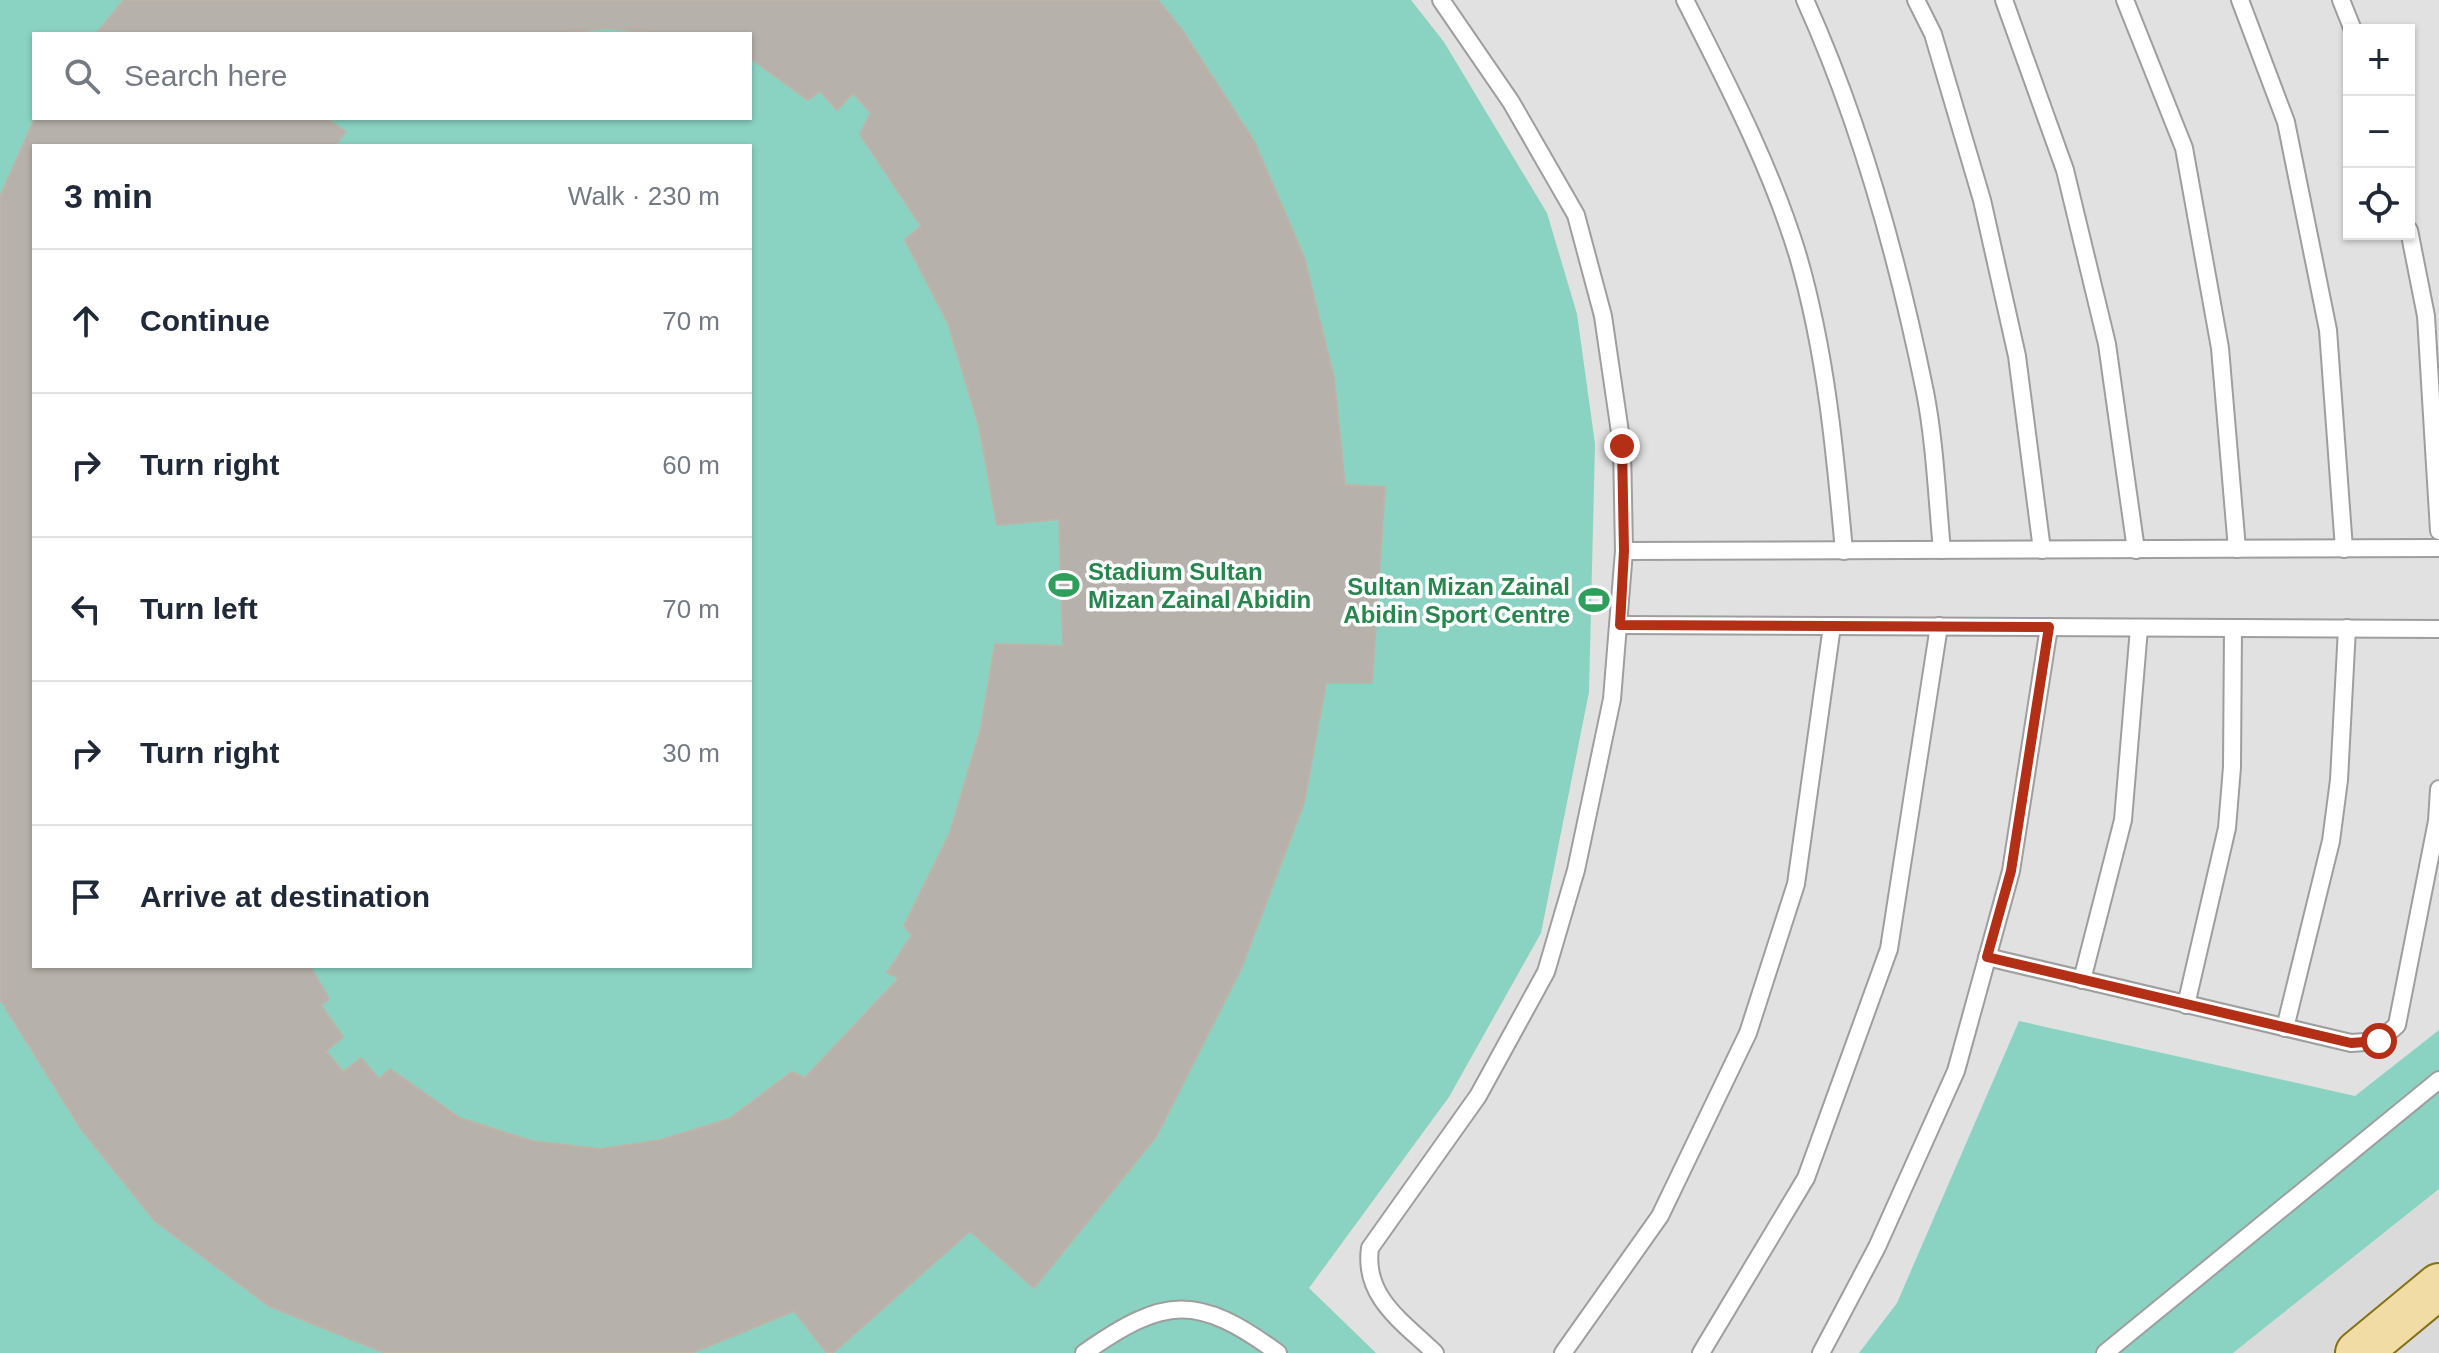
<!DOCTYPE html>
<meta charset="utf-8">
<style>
:root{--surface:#fff;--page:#f6f6f7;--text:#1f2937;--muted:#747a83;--line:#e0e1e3}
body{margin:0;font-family:Arial,sans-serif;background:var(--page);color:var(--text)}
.controls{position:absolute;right:24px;top:24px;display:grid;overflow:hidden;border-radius:0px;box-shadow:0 2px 6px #0004}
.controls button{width:72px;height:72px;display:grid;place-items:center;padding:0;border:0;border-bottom:2px solid var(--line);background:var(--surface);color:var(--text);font:40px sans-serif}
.stop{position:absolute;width:24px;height:24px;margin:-18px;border:6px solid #b32f16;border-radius:50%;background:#fff}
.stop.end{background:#b32f16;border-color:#fff;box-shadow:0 2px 8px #0008}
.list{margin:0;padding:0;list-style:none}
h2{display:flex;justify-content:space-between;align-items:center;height:104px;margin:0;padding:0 32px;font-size:34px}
h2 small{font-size:26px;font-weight:400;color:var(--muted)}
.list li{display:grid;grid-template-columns:52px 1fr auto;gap:24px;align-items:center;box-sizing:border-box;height:144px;padding:0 32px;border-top:2px solid var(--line)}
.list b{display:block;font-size:30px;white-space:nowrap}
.list em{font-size:26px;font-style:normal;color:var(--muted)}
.icon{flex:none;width:44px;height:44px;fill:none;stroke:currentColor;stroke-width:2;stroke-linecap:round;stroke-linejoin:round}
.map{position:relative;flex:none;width:2439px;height:1353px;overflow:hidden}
.search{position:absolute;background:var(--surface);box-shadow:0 2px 6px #0004;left:32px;top:32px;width:720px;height:88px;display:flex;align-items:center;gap:20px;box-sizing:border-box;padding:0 28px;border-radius:0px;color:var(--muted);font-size:30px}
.panel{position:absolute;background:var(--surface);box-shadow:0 2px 6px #0004;left:32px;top:144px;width:720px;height:824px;border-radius:0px}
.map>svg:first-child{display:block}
.residential{fill:#dbdada}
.pitch{fill:#8ad3c3;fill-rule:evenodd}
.parking{fill:#e1e1e1;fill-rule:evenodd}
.building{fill:#b6b1aa;stroke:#bdb4a8;stroke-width:2}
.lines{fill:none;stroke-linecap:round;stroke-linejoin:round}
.service-casing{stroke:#9e9e9e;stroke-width:20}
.primary-casing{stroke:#857111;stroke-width:48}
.service{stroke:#fff;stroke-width:16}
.primary{stroke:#f1dca5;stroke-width:44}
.route{stroke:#b32f16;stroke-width:10}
.labels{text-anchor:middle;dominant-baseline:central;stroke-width:7;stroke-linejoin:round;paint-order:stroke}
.leisure-label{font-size:24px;font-weight:bold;fill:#27864d;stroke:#fff;text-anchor:start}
</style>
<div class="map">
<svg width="2439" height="1353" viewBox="0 0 2439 1353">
<rect width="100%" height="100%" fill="#edebe4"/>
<polygon class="residential" points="2439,1189 2439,1353 2233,1353"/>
<path class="pitch" d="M0,0H2439V1189L2233,1353H0ZM2349,30H2409V234H2349ZM34,34H750V118H34ZM34,146H750V966H34Z"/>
<path class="parking" d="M1411,0H2439V1030L2355,1096L2019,1021L1897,1303L1859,1353H1376L1309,1288L1449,1097L1541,933L1589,692L1595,444L1577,314L1547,213L1444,42ZM2349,30H2409V234H2349Z"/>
<polygon class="building" points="124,0 1158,0 1182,30 1254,141 1304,257 1334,378 1345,485 1385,487 1372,683 1326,683 1304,803 1241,969 1156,1137 1034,1288 970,1231 833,1353 827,1353 794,1311 692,1353 385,1353 269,1306 155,1221 81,1129 0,999 0,197 35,118 331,118 329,120 346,132 334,146 34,146 34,966 310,966 329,999 321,1005 343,1037 326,1051 343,1072 361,1058 379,1079 390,1069 460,1118 532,1141 600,1149 661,1140 729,1119 792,1072 805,1078 899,978 887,973 912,935 904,926 950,833 981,728 995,644 1063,646 1059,519 997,525 979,426 948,323 905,240 921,226 860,134 871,113 853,93 837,110 820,91 808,100 750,58 750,34 660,34 607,28 553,34 96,34"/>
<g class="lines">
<g class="service-casing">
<g id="service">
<path d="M1685,0C1727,83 1771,167 1798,256C1826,353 1835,451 1844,551"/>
<path d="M1805,0C1861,124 1898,259 1925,392C1935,443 1937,498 1942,550"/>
<polyline points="1916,0 1933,34 1982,200 2017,356 2042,550"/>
<polyline points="2004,0 2065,170 2107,344 2136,550"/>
<polyline points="2125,0 2184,148 2220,348 2237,549"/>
<polyline points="2240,0 2286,122 2328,330 2344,549"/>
<polyline points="2341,0 2353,30"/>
<polyline points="2409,230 2426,316 2439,531"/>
<polyline points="1624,551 2439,548"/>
<polyline points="1620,625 2439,629"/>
<polyline points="1987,957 2351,1043 2379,1041 2397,1025 2437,821 2439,789"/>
<polyline points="2082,980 2123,820 2139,628"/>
<polyline points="2186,1005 2227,828 2232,767 2233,628"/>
<polyline points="2285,1028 2331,841 2339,780 2347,628"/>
<path d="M1084,1353C1165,1296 1197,1294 1278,1353"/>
<path d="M1435,1353C1403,1322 1363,1297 1370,1248L1478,1096L1546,972L1576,870L1612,699L1624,551L1622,446L1603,316L1576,215L1511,102L1441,0"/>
<polyline points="1563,1353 1660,1216 1748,1033 1796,884 1832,626"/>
<polyline points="1701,1353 1806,1178 1889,949 1939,626"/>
<polyline points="1821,1353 1877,1247 1956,1071 2011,871 2049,627"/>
<polyline points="2105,1353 2439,1080"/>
</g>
</g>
<g class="primary-casing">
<polyline id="primary" points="2358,1353 2439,1286"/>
</g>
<use href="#service" class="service"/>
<use href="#primary" class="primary"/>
</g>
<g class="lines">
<polyline class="route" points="1622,446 1624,551 1620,625 2049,627 2011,871 1987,957 2351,1043 2379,1041"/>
</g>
<defs>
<g id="stadium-bare" transform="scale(2.4)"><path d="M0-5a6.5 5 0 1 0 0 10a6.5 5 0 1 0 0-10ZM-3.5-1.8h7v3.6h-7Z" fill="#2e9e5b" stroke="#fff" stroke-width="2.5" paint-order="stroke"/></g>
</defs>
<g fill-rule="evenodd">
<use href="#stadium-bare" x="1064" y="585"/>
<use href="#stadium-bare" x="1594" y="600"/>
</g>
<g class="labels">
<g class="leisure-label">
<text x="1088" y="571">Stadium Sultan<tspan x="1088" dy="28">Mizan Zainal Abidin</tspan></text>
<text x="1570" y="586" text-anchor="end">Sultan Mizan Zainal<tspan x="1570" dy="28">Abidin Sport Centre</tspan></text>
</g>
</g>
</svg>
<div class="controls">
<button>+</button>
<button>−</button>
<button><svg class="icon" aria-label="locate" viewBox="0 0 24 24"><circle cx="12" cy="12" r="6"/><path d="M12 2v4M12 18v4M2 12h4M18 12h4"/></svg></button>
</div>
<div class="stop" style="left:2379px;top:1041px"></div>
<div class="stop end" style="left:1622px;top:446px"></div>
<div class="search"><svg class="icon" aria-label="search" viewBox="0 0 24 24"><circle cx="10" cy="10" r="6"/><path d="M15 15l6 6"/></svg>Search here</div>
<section class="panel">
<h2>3 min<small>Walk · 230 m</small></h2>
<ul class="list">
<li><svg class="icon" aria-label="ahead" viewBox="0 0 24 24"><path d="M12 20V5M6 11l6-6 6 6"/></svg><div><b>Continue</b></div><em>70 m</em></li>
<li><svg class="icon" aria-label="right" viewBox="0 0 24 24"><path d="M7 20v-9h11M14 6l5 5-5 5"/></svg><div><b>Turn right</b></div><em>60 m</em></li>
<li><svg class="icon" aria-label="left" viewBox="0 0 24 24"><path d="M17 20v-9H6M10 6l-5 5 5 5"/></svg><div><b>Turn left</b></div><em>70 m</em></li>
<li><svg class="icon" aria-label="right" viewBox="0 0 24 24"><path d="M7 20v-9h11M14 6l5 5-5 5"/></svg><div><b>Turn right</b></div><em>30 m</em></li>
<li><svg class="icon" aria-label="arrive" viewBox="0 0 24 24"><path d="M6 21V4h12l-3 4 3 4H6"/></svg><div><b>Arrive at destination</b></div></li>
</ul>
</section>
</div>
